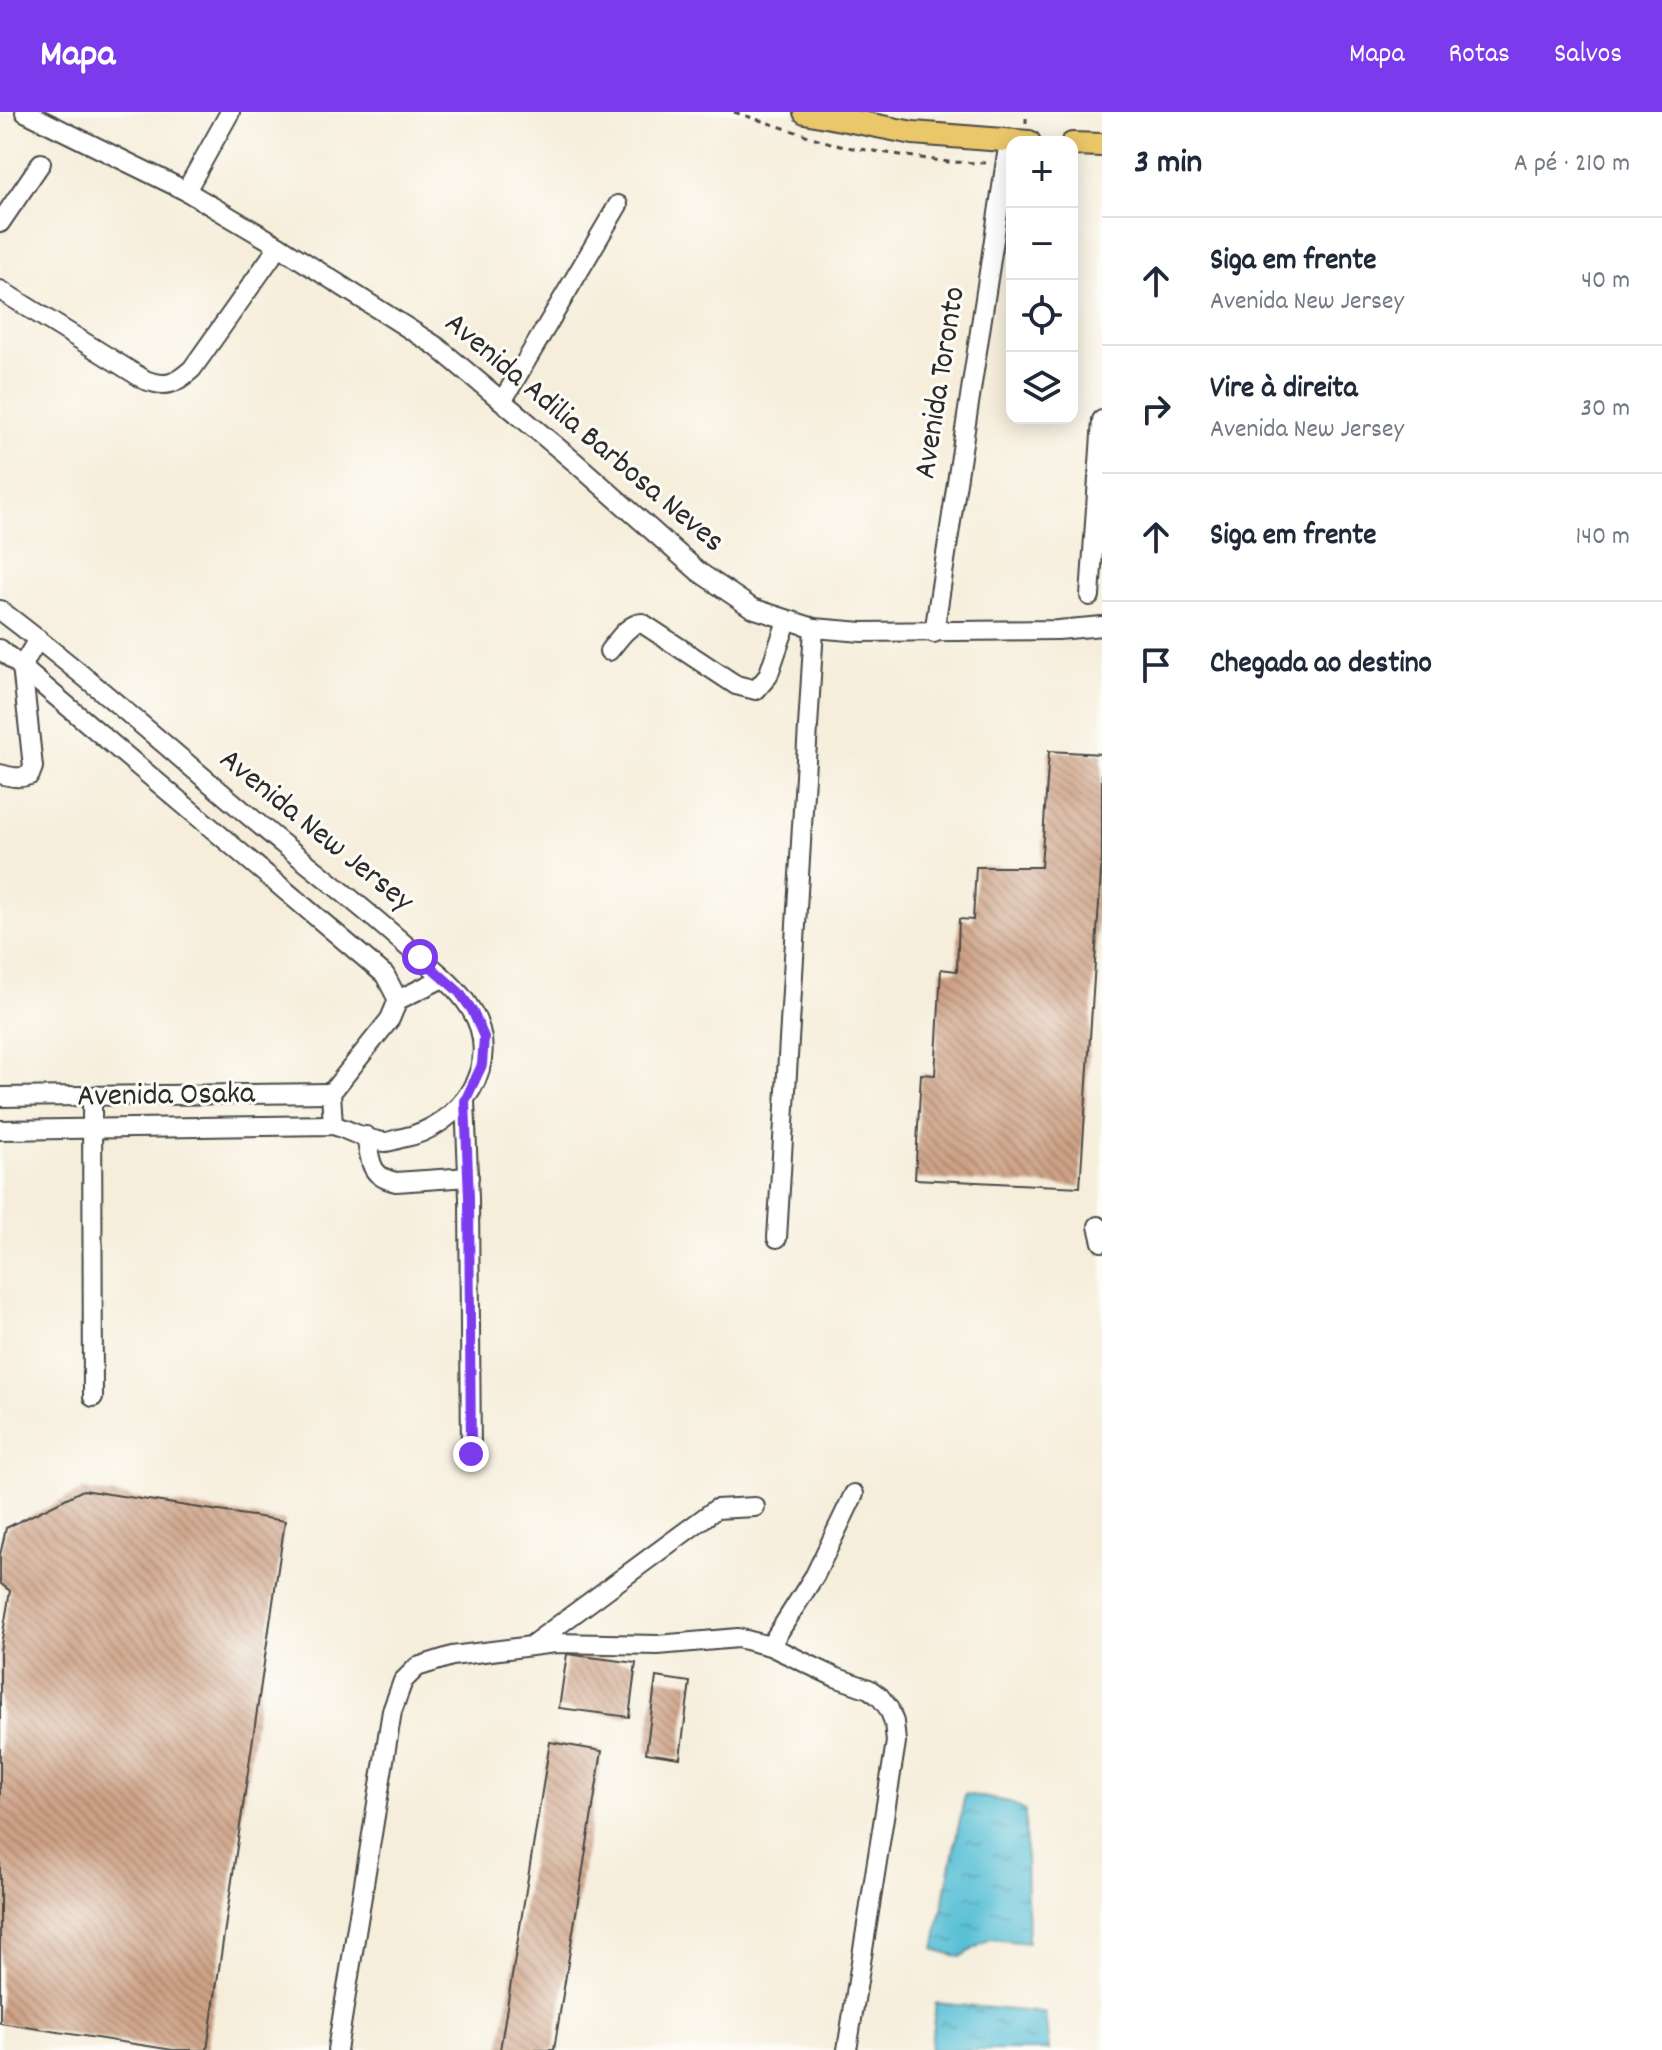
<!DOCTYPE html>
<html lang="pt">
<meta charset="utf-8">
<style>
:root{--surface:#fff;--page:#f2f2f3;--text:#1f2937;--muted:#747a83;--line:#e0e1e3;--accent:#7c3aed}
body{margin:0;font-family:Dekko,sans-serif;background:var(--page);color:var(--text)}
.controls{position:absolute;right:24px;top:24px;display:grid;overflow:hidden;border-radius:16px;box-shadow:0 4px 20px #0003}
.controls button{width:72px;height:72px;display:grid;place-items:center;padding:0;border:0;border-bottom:2px solid var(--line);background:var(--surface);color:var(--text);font:40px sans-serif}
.stop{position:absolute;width:24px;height:24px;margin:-18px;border:6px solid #7c3aed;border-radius:50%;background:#fff}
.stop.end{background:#7c3aed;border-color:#fff;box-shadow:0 2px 8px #0008}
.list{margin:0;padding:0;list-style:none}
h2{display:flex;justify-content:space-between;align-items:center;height:104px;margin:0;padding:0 32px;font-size:34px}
h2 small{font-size:26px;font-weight:400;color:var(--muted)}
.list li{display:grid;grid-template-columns:52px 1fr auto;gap:24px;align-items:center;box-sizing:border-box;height:128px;padding:0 32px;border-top:2px solid var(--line)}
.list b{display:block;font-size:30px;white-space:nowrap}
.list p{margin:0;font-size:26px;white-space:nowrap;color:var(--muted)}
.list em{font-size:26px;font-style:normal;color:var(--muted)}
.icon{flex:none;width:44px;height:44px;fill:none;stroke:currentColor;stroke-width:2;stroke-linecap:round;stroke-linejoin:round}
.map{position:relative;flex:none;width:1102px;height:1938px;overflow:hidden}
header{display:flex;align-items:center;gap:48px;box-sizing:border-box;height:112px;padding:0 40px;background:var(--accent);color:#fff}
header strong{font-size:38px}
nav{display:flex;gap:44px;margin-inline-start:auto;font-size:28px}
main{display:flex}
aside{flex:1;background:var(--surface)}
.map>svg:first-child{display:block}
.water{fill:url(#water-ripples);stroke:#427580;stroke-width:2}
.building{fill:url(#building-back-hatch)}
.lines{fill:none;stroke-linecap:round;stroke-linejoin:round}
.minor-casing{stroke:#494845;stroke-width:22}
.major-casing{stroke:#494845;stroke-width:26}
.path{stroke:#494845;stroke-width:3;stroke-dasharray:6 6;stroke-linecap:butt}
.minor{stroke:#fff;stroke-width:18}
.major{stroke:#eac769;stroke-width:22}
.route{stroke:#7c3aed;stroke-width:10}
.labels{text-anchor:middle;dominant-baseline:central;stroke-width:6;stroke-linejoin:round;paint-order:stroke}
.street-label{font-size:32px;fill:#2b2b2b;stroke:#fdfcf7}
</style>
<header>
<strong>Mapa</strong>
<nav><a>Mapa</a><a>Rotas</a><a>Salvos</a></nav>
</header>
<main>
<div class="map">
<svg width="1102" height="1938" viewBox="0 0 1102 1938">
<defs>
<pattern id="water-ripples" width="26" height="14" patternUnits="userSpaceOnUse" patternTransform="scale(2)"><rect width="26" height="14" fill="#58bfd6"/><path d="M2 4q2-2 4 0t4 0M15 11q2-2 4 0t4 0" fill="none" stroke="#499bae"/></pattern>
<pattern id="building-back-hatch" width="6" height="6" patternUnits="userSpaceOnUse" patternTransform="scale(2)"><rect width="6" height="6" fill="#cda185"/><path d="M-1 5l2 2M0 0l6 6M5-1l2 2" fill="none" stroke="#a7836d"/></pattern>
</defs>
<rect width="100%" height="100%" fill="#fdfcf7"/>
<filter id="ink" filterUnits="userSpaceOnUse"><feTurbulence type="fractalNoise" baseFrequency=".0125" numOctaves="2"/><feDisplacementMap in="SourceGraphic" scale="16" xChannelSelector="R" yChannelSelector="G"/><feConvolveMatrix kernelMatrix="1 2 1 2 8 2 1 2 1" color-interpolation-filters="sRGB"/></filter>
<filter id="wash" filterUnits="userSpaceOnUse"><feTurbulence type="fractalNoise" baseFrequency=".006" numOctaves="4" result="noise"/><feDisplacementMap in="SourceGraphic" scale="32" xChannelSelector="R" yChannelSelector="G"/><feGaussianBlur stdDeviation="1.8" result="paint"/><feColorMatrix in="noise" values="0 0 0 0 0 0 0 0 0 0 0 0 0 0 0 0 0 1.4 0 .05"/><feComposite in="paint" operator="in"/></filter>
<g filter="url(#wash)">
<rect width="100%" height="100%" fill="#f6eedb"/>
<g class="water">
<polygon points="965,1682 1010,1690 1025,1699 1028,1831 990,1827 960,1845 934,1837"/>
<polygon points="936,1891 1045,1901 1049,1938 930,1938"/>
</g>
<g id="blocks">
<g class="building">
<polygon points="1049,639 1102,642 1102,746 1080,1075 915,1067 921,962 935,963 941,857 957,859 959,807 973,808 976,755 1041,755"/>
<polygon points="83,1378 285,1409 207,1938 173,1938 0,1911 0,1539 10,1479 0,1471 0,1443 6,1416"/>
<polygon points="567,1542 636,1551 629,1605 559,1596"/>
<polygon points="656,1565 690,1570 680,1646 646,1641"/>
<polygon points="550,1630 602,1639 554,1938 500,1938"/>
</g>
</g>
</g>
<g filter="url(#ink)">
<use href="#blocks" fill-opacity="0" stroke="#494845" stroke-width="2"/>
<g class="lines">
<g class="minor-casing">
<g id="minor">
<polyline points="25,0 186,79 279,134 436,234 576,351 699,460 752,496 814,516 862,520 1058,518 1102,514"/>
<polyline points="186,79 230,0"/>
<polyline points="0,111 41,51"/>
<path d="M0,178L145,268C167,276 175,272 192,257L279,134"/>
<polyline points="503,288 618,93"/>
<polyline points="1090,484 1102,308"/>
<path d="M0,498C98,572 189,655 284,733C327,767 369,801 410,837C431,855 455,872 470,896C506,951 460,1015 402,1026C397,1027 390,1030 385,1030C368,1029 349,1018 333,1013L0,1018"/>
<polyline points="934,521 1009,29"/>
<polyline points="0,537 385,863 398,888 390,907 331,981 333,1013"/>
<path d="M609,539C618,529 627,512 642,511L736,573L756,578L768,564L787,509"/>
<path d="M0,662C11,665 19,667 30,663L33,655L22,554L38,527"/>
<polyline points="398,888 443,866"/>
<polyline points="92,984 93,1285"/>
<polyline points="0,985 331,981"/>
<polyline points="465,989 469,1086 471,1342"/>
<path d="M366,1024C371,1048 368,1064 396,1070L469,1065"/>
<polyline points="1098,1114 1102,1130"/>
<polyline points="777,1126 814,516"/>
<polyline points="533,1532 716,1397 755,1395"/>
<polyline points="770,1534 815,1463 854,1382"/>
<polyline points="337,1938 392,1599 403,1569 417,1555 452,1544 555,1531 658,1533 738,1526 770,1534 835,1565 869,1577 880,1585 889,1597 894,1610 896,1630 847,1938"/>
</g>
</g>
<g class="major-casing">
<g id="major">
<polyline points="805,0 913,21 1029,30"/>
<polyline points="1072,32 1102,33"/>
</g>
</g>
<g class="path">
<polyline points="734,0 840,34 948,50 988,51"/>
<polyline points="1026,12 1026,0"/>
</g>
<use href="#minor" class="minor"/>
<use href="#major" class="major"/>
</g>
</g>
<g class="lines" filter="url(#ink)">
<polyline class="route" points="420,845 459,880 472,898 484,925 482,953 465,989 469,1086 471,1342"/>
</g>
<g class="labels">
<g class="street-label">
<text transform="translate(942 271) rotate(-81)">Avenida Toronto</text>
<text transform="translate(583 322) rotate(40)">Avenida Adilia Barbosa Neves</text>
<text transform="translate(315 720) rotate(39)">Avenida New Jersey</text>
<text transform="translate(166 985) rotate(-1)">Avenida Osaka</text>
</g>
</g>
</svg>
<div class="controls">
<button>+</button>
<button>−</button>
<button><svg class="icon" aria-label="locate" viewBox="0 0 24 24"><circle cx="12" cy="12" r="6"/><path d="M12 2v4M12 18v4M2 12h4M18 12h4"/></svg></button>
<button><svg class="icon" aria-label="layers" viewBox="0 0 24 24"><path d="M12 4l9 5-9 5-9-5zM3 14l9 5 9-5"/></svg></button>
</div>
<div class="stop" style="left:420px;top:845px"></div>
<div class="stop end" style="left:471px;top:1342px"></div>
</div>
<aside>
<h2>3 min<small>A pé · 210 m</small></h2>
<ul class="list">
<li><svg class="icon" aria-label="ahead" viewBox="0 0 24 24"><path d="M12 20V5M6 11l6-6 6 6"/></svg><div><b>Siga em frente</b><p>Avenida New Jersey</p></div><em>40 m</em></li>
<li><svg class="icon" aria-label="right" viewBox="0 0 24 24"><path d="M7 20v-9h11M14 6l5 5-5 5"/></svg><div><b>Vire à direita</b><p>Avenida New Jersey</p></div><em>30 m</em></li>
<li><svg class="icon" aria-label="ahead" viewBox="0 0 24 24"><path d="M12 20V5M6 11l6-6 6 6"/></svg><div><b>Siga em frente</b></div><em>140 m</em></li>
<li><svg class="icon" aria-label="arrive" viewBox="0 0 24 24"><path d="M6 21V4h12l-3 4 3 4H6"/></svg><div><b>Chegada ao destino</b></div></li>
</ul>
</aside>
</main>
